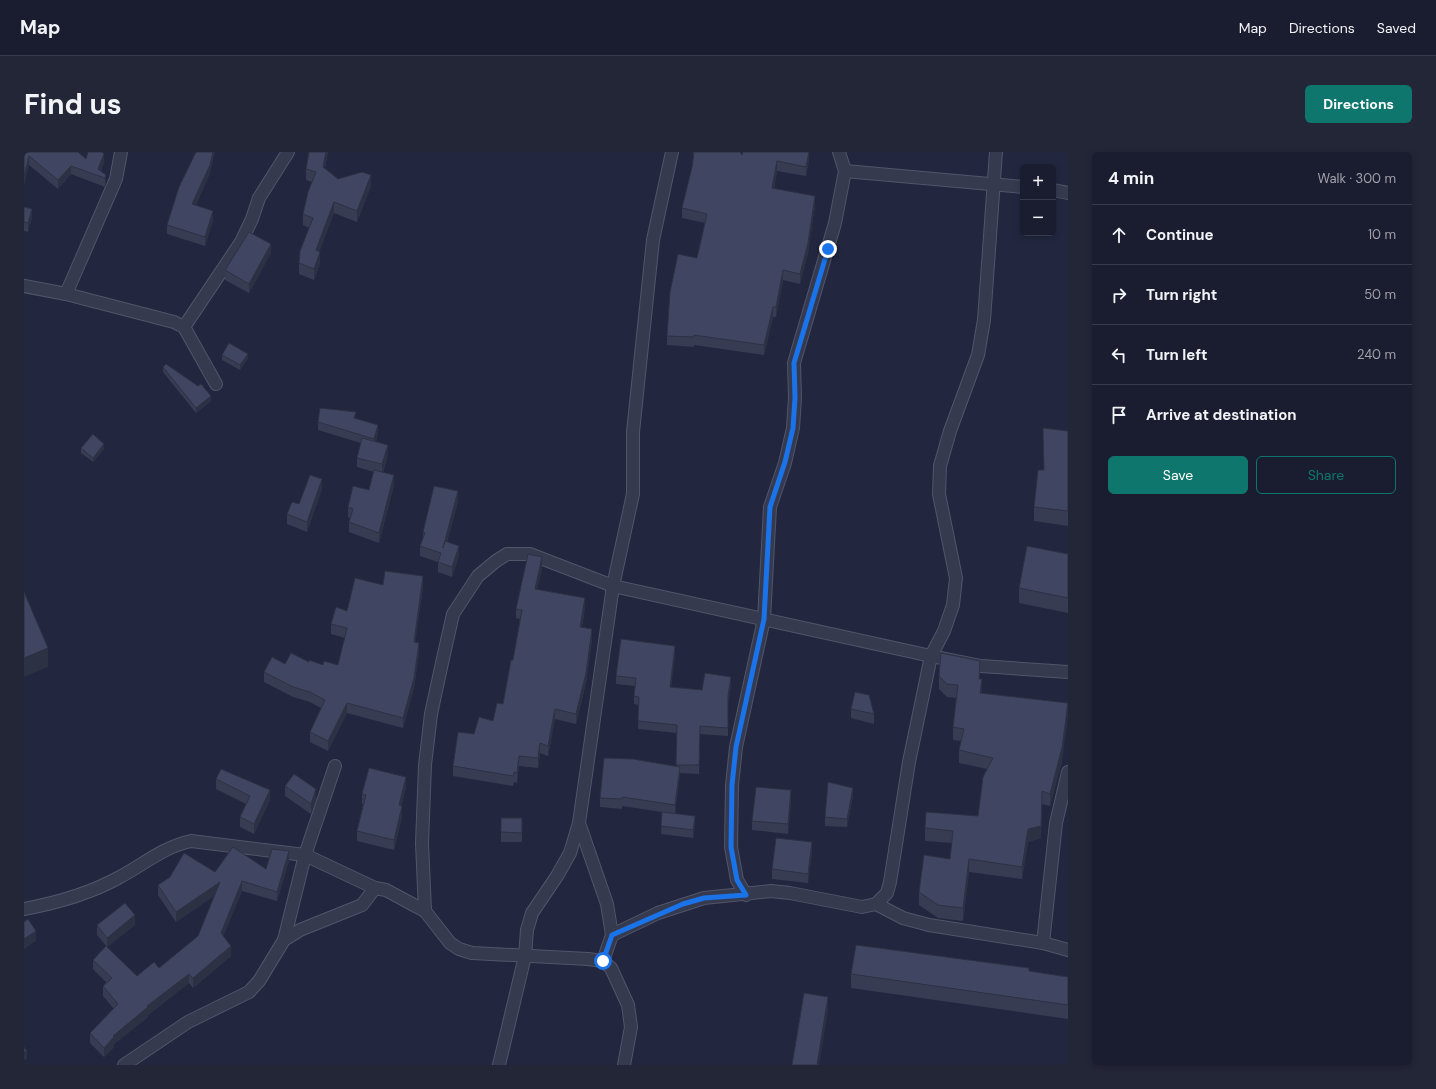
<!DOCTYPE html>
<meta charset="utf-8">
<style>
:root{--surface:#1a1d2f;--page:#232637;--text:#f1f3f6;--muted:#9fa2aa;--line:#383b4b;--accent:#0f766e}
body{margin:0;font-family:"DM Sans",sans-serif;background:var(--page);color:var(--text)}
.controls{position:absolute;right:12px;top:12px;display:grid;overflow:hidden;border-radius:6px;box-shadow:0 2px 6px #0003}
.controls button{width:36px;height:36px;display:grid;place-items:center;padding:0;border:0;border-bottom:1px solid var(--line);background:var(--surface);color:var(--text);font:20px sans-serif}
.stop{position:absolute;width:12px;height:12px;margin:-9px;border:3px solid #1a73e8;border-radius:50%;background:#fff}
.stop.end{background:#1a73e8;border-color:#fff;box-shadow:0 1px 4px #0008}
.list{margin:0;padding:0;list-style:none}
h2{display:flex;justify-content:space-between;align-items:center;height:52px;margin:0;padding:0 16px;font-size:17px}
h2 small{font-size:13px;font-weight:400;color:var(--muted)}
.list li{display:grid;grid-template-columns:26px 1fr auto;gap:12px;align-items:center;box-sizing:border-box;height:60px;padding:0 16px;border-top:1px solid var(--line)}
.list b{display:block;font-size:15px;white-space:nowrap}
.list em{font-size:13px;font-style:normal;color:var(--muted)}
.actions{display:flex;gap:8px;padding:12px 16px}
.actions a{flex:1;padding:9px 0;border:1px solid var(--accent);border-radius:6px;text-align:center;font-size:14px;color:var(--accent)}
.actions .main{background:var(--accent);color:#fff}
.icon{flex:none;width:22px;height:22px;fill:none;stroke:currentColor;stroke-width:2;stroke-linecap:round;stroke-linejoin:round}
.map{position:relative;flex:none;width:1044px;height:913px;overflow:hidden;border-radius:6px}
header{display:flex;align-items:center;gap:24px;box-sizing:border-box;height:56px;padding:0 20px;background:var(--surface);border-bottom:1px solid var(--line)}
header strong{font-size:19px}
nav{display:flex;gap:22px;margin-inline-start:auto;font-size:14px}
.intro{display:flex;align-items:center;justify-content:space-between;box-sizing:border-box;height:96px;padding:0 24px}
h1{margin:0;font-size:28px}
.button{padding:10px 18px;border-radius:6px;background:var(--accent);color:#fff;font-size:14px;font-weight:700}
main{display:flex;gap:24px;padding:0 24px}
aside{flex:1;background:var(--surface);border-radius:6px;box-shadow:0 2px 6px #0003}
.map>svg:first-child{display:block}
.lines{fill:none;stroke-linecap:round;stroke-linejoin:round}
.minor-casing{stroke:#51556a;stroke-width:14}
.minor{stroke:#363a4f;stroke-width:12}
.wall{fill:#373c53}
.shaded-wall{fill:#2d3144}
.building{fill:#404661;stroke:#2d3144}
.route{stroke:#1a73e8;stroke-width:5}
</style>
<header>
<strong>Map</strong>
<nav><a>Map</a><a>Directions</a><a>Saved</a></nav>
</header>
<div class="intro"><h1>Find us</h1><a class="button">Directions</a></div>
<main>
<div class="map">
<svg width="1044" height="913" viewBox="0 0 1044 913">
<rect width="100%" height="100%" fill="#22273f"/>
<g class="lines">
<g class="minor-casing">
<g id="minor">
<polyline points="821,19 999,35"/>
<polyline points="1029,38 1044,41"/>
<polyline points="0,134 42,142 150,170 160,175 192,232"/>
<polyline points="42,142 92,27 97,0"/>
<polyline points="160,175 217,90 228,67 235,46 264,0"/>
<polyline points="555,671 583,752 588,783 579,809"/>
<polyline points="722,743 713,728 707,695 708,633 712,595 740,467 746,355 761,311 769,276 771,246 770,211 811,71 821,19 815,0"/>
<polyline points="852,752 879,766 905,773 1019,791 1044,798"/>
<path d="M0,757C32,751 65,742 94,726C119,713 139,695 167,689L281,703L351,736"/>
<polyline points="401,759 398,691 401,613 407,562 418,511 429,462 454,424 472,409 483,402 506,402 589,434 907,504 957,514 1044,520"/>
<polyline points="588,783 634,761 680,746 747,739 766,741 838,755 852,752 863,741 866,730 885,610 907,504 920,479 929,453 932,426 915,342 916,314 926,279 954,203 960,168 972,0"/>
<polyline points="260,788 281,703 311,614"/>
<polyline points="1019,791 1032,671 1044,620"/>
<polyline points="100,913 164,870 225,840 235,829 260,788 276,778 338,753 351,736 362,738 401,759 426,791 435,797 448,801 564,807 579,809 587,816 604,853 607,875 600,913"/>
<polyline points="475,913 501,804 503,778 508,761 533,724 546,701 555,671 589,434 609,342 609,280 629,88 648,0"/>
</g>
</g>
<use href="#minor" class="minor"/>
</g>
<g class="wall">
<polygon points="0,0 62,7 80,10 77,19 82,23 82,32 81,35 47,22 34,37 5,13"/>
<polygon points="285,0 304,0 301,16 314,27 347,34 333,70 310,61 295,100 296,111 290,128 275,122 275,111 285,76 279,73 279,62 288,30 282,28 282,17"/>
<polygon points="669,0 716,0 718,3 785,9 782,24 753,19 750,37 791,53 784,101 776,132 759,128 752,165 749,165 740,203 670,193 670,195 643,193 643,184 673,106 681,71 658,66 658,56 668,15 669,7"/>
<polygon points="186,21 172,53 189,68 181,94 143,82 143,73"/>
<polygon points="0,55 8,65 4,80 0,79"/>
<polygon points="247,101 225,141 201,128 201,118"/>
<polygon points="198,203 224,206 216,218 198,208"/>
<polygon points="139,215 187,249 172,261 139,220"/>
<polygon points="332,267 354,282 352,289 364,302 359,321 370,333 355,391 325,380 325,370 326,366 324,365 324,355 345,338 350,320 333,315 333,306 337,291 294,278 294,270"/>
<polygon points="1044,279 1044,374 1010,369 1010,355"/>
<polygon points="57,296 80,297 69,310 57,301"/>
<polygon points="298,337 283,380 263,372 263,362 275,352"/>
<polygon points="434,349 423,390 435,404 428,425 414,420 414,410 396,404 396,394 399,388 399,380"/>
<polygon points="1044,402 1044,461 995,451 995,436"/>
<polygon points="518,415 513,438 561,456 558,475 568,487 562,531 552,572 531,567 524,604 516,601 514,616 495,614 493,631 490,630 489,634 429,624 429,614 450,582 469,569 479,552 489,508 496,467 492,466 492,457"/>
<polygon points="359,433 399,435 391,490 395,501 390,536 379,576 323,561 304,599 286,590 286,580 297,556 286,550 269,545 240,530 240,520 261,512 285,510 299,513 314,513 321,486 307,482 307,472 323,459"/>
<polygon points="651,503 647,535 678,538 707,534 704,552 704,584 676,582 675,622 656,621 651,661 671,672 669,686 637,682 638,660 598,654 598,657 576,655 576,646 652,614 653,581 614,577 615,553 610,552 610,544 611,534 592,532 592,524"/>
<polygon points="956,521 956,527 958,541 1038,609 1026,654 1018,652 1017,686 1004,690 998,727 945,720 939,769 914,766 895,753 895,740 926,707 928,691 901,689 901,676 954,664 963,617 935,611 935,598 937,589 929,588 929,575 932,546 923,545 915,537 915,524"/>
<polygon points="827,557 850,562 850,572 827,566"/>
<polygon points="192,627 246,648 230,682 216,675 216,665 222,652 192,637"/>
<polygon points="261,634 292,647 287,662 261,644"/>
<polygon points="382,635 377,654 378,664 370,698 333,689 333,679 339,652 338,652 338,642"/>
<polygon points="829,644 823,675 801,674 801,665"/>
<polygon points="767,648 764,682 728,678 728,669"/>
<polygon points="498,676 498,690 477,690 477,680"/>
<polygon points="788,700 784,731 748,727 748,717"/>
<polygon points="265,709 253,749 218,739 199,784 207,804 169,836 165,831 124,863 124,865 90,892 90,895 80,905 66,891 66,881 90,857 79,844 79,834 83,831 69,817 69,808 113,824 135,816 174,784 191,743 152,770 134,743 134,733 191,720 242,717"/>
<polygon points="73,773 111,773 83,795 73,783"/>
<polygon points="1005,819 1044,825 1044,867 827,836 827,822"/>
</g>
<g class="shaded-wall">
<polygon points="189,0 191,0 186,21 168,61 168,52"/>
<polygon points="302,0 304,0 299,26 299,15"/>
<polygon points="785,0 785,9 782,24 782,15"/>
<polygon points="80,2 80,10 75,24 74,17"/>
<polygon points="5,4 5,13 0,34 0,25"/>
<polygon points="753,9 753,19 748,46 748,36"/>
<polygon points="47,14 47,22 34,37 34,28"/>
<polygon points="82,23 82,32 81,35 81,26"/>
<polygon points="347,23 347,34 333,70 333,59"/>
<polygon points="791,44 791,53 784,101 776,132 776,122"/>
<polygon points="310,50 310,61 292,109 292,98"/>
<polygon points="8,57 8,65 4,80 4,71"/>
<polygon points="189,59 189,68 181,94 181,85"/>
<polygon points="247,92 247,101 225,141 225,132"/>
<polygon points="296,100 296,111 290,128 290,117"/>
<polygon points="759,118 759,128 752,165 752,155"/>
<polygon points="749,155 749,165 740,203 740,193"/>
<polygon points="224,202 224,206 216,218 216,213"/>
<polygon points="187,244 187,249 172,261 172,256"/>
<polygon points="354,273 354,282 350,295 350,287"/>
<polygon points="80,292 80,297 69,310 69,306"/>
<polygon points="364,293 364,302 358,322 358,312"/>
<polygon points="370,323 370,333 355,391 355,381"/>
<polygon points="298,327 298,337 283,380 283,370"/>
<polygon points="434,339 434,349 419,406 419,396"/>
<polygon points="435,394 435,404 428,425 428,415"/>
<polygon points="518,405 518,415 511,447 511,437"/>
<polygon points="399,424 399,435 390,500 390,490"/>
<polygon points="561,446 561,456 556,485 556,475"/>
<polygon points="568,477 568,487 562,531 552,572 552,562"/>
<polygon points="395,491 395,501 390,536 379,576 379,566"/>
<polygon points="651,494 651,503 646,543 646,535"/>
<polygon points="24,496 24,515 0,525 0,506"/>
<polygon points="956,509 956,521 955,539 955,527"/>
<polygon points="707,525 707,534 704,552 704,584 704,544"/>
<polygon points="958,527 958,540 956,554 956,541"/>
<polygon points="323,551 323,561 304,599 304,589"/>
<polygon points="1044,552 1044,564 1038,609 1026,654 1026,642"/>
<polygon points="531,557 531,567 524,604 524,594"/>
<polygon points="516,591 516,601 514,616 514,606"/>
<polygon points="495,604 495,614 493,631 493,621"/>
<polygon points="656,615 656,624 651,662 651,653"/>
<polygon points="382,625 382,635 375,663 375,653"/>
<polygon points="829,636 829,644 823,675 823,667"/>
<polygon points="292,637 292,647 287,662 287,652"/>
<polygon points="246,638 246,648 230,682 230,672"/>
<polygon points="767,638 767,648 764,682 764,672"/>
<polygon points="1018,639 1017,686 1004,690 998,727 998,715 1004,677"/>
<polygon points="378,654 378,664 370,698 370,688"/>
<polygon points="671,664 671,672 669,686 669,678"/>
<polygon points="788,690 788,700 784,731 784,722"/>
<polygon points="265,699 265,709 253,749 253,740"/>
<polygon points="945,707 945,720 939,769 939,756"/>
<polygon points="218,729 218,739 197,790 197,781"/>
<polygon points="196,730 196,740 152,770 152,760"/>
<polygon points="111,763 111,773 83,795 83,786"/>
<polygon points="12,779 12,789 0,797 0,787"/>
<polygon points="207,794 207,804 169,836 169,826"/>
<polygon points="165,822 165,831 124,863 124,865 90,892 90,895 80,905 80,896 89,884 123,854"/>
<polygon points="804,845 804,859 795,913 793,913"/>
<polygon points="3,899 3,907 0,908 0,900"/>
</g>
<g class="building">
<polygon points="0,0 54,0 62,7 64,0 78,0 80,2 74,17 82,23 81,26 47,14 34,28 5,4 0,25"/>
<polygon points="172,0 189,0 186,13 168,52 189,59 181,85 143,73 155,35"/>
<polygon points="285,0 302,0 299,15 314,27 338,20 347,23 333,59 310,50 292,98 296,100 290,117 275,111 276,99 289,66 279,62 284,40 292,20 282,17"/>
<polygon points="670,0 716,0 718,3 719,0 785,0 782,15 753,9 748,36 791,44 784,91 776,122 759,118 752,155 749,155 740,193 670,183 670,185 643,184 646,140 654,102 673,106 683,62 658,56 668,15"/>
<polygon points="0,55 8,57 4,71 0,70"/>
<polygon points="225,80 247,92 225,132 201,118"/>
<polygon points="205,191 224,202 216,213 198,203"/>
<polygon points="142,212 174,234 177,232 187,244 172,256 139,215"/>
<polygon points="296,256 332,260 330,266 354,273 350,287 294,270"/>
<polygon points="1019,276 1044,279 1044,359 1010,355 1014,318 1020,318"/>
<polygon points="69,282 80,292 69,306 57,296"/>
<polygon points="338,286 364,293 358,312 333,306"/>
<polygon points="350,318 370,323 355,381 325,370 329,357 324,355 329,334 345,338"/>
<polygon points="286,323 298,327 283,370 263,362 268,350 275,352"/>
<polygon points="410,334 434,339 419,396 421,389 435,394 428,415 414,410 417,401 396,394 401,381 399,380"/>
<polygon points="1003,394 1044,402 1044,446 995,436"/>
<polygon points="504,402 518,405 511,437 561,446 556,475 568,477 562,521 552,562 531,557 524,594 516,591 514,606 495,604 493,621 490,620 489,624 429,614 434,580 450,582 455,565 469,569 473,551 479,552 487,508 489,508 498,458 492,457"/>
<polygon points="361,419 399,424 390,490 395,491 390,526 379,566 323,551 304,589 286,580 301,548 286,540 269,535 240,520 248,505 261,512 267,501 285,510 285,508 299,513 300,509 314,513 323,476 307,472 312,455 323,459 331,426 359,433"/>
<polygon points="0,440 24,496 0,506"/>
<polygon points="597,487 651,494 646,535 678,538 681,521 707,525 704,544 704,576 676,574 675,613 652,613 653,573 614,569 615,545 610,544 612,526 592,524"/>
<polygon points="917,501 956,509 955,527 958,527 956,541 1044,551 1038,596 1026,642 1018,639 1017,674 1004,677 998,715 945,707 939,756 914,753 895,740 900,703 926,707 929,679 901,676 902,660 954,664 959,625 969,606 935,598 940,577 929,575 934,533 923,532 915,524"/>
<polygon points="831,540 845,543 850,562 827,557"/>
<polygon points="580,606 609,607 656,615 651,653 598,645 598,647 576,646"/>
<polygon points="345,616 382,625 375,653 378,654 370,688 333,679 342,643 338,642"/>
<polygon points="197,617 246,638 230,672 216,665 226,644 192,627"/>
<polygon points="270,622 292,637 287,652 261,634"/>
<polygon points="804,630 829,636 823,667 801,665"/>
<polygon points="732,635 767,638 764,672 728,669"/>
<polygon points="638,660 671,664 669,678 637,674"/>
<polygon points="477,666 498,666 498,681 477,680"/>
<polygon points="752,686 788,690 784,722 748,717"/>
<polygon points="209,695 242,717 248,697 265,699 253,740 218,729 197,781 207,794 169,826 165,822 123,854 124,855 89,884 90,885 80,896 66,881 94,852 79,834 88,826 69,808 82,794 113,824 130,810 135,816 174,784 196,730 152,760 134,733 146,725 160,701 191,720"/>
<polygon points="101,751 111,763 83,786 73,773"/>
<polygon points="4,767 12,779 0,787 0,770"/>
<polygon points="832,793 1005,816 1005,819 1044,825 1044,853 827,822"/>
<polygon points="780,841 804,845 793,913 768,913"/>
<polygon points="0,895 3,899 0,900"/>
</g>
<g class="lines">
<polyline class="route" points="579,809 588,783 659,752 680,746 722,743 713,728 707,695 708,633 712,595 740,467 746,355 761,310 769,276 771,246 770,211 804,97"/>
</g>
</svg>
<div class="controls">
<button>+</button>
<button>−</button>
</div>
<div class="stop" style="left:579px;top:809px"></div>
<div class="stop end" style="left:804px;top:97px"></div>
</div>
<aside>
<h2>4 min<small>Walk · 300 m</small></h2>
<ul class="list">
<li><svg class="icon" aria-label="ahead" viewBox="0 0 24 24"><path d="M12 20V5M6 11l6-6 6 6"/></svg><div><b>Continue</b></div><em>10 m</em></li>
<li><svg class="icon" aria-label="right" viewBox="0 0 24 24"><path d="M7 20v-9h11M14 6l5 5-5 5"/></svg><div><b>Turn right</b></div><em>50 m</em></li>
<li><svg class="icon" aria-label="left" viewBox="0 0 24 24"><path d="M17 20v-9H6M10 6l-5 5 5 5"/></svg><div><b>Turn left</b></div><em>240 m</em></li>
<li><svg class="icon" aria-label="arrive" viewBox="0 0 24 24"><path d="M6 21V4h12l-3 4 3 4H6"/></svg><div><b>Arrive at destination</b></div></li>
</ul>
<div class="actions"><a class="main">Save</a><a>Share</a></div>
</aside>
</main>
